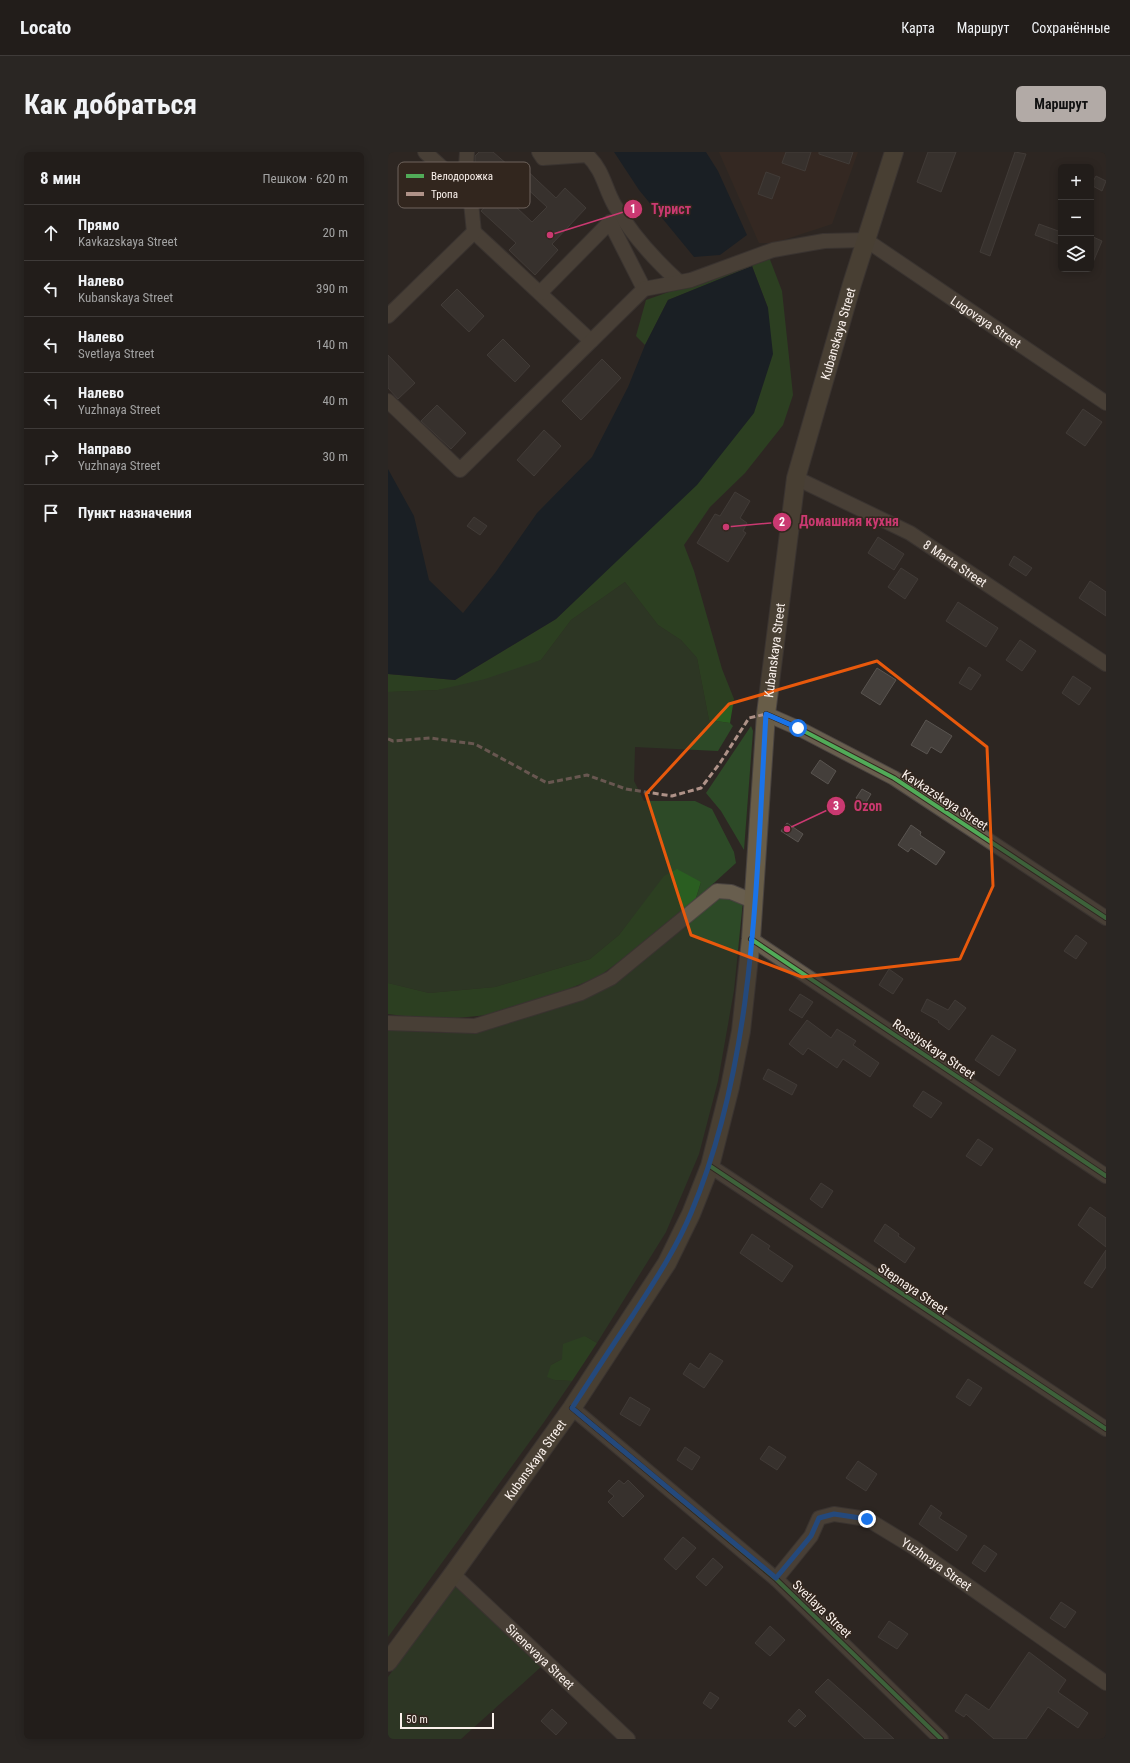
<!DOCTYPE html>
<html lang="ru">
<meta charset="utf-8">
<style>
:root{--surface:#221d1a;--page:#2a2623;--text:#f1f3f6;--muted:#a2a2a2;--line:#3f3b39;--accent:#b2aaa6}
body{margin:0;font-family:"Roboto Condensed",sans-serif;background:var(--page);color:var(--text)}
.controls{position:absolute;right:12px;top:12px;display:grid;overflow:hidden;border-radius:6px;box-shadow:0 2px 10px #0003}
.controls button{width:36px;height:36px;display:grid;place-items:center;padding:0;border:0;border-bottom:1px solid var(--line);background:var(--surface);color:var(--text);font:20px sans-serif}
.scale{position:absolute;left:12px;bottom:10px;width:94px;box-sizing:border-box;padding-left:4px;border:2px solid #faf1ec;border-top:0;font-size:11px;line-height:14px;white-space:nowrap;color:#faf1ec;-webkit-text-stroke:3px #32261e;paint-order:stroke}
.stop{position:absolute;width:12px;height:12px;margin:-9px;border:3px solid #1a73e8;border-radius:50%;background:#fff}
.stop.end{background:#1a73e8;border-color:#fff;box-shadow:0 1px 4px #0008}
.list{margin:0;padding:0;list-style:none}
h2{display:flex;justify-content:space-between;align-items:center;height:52px;margin:0;padding:0 16px;font-size:17px}
h2 small{font-size:13px;font-weight:400;color:var(--muted)}
.list li{display:grid;grid-template-columns:26px 1fr auto;gap:12px;align-items:center;box-sizing:border-box;height:56px;padding:0 16px;border-top:1px solid var(--line)}
.list b{display:block;font-size:15px;white-space:nowrap}
.list p{margin:0;font-size:13px;white-space:nowrap;color:var(--muted)}
.list em{font-size:13px;font-style:normal;color:var(--muted)}
.icon{flex:none;width:22px;height:22px;fill:none;stroke:currentColor;stroke-width:2;stroke-linecap:round;stroke-linejoin:round}
.map{position:relative;flex:none;width:718px;height:1587px;overflow:hidden;border-radius:6px}
header{display:flex;align-items:center;gap:24px;box-sizing:border-box;height:56px;padding:0 20px;background:var(--surface);border-bottom:1px solid var(--line)}
header strong{font-size:19px}
nav{display:flex;gap:22px;margin-inline-start:auto;font-size:14px}
.intro{display:flex;align-items:center;justify-content:space-between;box-sizing:border-box;height:96px;padding:0 24px}
h1{margin:0;font-size:28px}
.button{padding:10px 18px;border-radius:6px;background:var(--accent);color:#111;font-size:14px;font-weight:700}
main{display:flex;gap:24px;padding:0 24px}
aside{flex:1;background:var(--surface);border-radius:6px;box-shadow:0 2px 10px #0003}
.map>svg:first-child{display:block}
.built{fill:#3d2c22}
.green{fill:#2d4a27}
.forest{fill:#2a5e21}
.water{fill:#041726}
.building{fill:#443f3b;stroke:#595450}
.lines{fill:none;stroke-linecap:round;stroke-linejoin:round}
.minor-casing{stroke:#494340;stroke-width:16}
.major-casing{stroke:#494340;stroke-width:20}
.minor{stroke:#685e4e;stroke-width:14}
.major{stroke:#685d48;stroke-width:18}
.quiet{stroke:#af9288;stroke-width:3;stroke-dasharray:6 3;stroke-linecap:butt}
.cycleway-casing{stroke:#32261e;stroke-width:6}
.cycleway{stroke:#51ab58;stroke-width:4}
.route{stroke:#1a73e8;stroke-width:5}
.marked{fill:none;stroke:#e8590c;stroke-width:3;stroke-linejoin:round}
.labels{text-anchor:middle;dominant-baseline:central;stroke-width:3;stroke-linejoin:round;paint-order:stroke}
.street-label{font-size:13px;fill:#faf1ec;stroke:#32261e}
.key{fill:#32261e;stroke:#6e635c;stroke-width:1}
.key-label{font-size:11px;fill:#faf1ec}
.leader{fill:none;stroke:#ca3971;stroke-width:1.5}
.callout-dot{fill:#ca3971;stroke:#32261e;stroke-width:1.5}
.mark-label{font-size:12px;text-anchor:middle;font-weight:bold;fill:#fff}
.callout-label{font-size:14px;text-anchor:middle;font-weight:bold;fill:#ca3971;stroke:#32261e;stroke-width:3;stroke-linejoin:round;paint-order:stroke}
</style>
<header>
<strong>Locato</strong>
<nav><a>Карта</a><a>Маршрут</a><a>Сохранённые</a></nav>
</header>
<div class="intro"><h1>Как добраться</h1><a class="button">Маршрут</a></div>
<main>
<aside>
<h2>8 мин<small>Пешком · 620 m</small></h2>
<ul class="list">
<li><svg class="icon" aria-label="ahead" viewBox="0 0 24 24"><path d="M12 20V5M6 11l6-6 6 6"/></svg><div><b>Прямо</b><p>Kavkazskaya Street</p></div><em>20 m</em></li>
<li><svg class="icon" aria-label="left" viewBox="0 0 24 24"><path d="M17 20v-9H6M10 6l-5 5 5 5"/></svg><div><b>Налево</b><p>Kubanskaya Street</p></div><em>390 m</em></li>
<li><svg class="icon" aria-label="left" viewBox="0 0 24 24"><path d="M17 20v-9H6M10 6l-5 5 5 5"/></svg><div><b>Налево</b><p>Svetlaya Street</p></div><em>140 m</em></li>
<li><svg class="icon" aria-label="left" viewBox="0 0 24 24"><path d="M17 20v-9H6M10 6l-5 5 5 5"/></svg><div><b>Налево</b><p>Yuzhnaya Street</p></div><em>40 m</em></li>
<li><svg class="icon" aria-label="right" viewBox="0 0 24 24"><path d="M7 20v-9h11M14 6l5 5-5 5"/></svg><div><b>Направо</b><p>Yuzhnaya Street</p></div><em>30 m</em></li>
<li><svg class="icon" aria-label="arrive" viewBox="0 0 24 24"><path d="M6 21V4h12l-3 4 3 4H6"/></svg><div><b>Пункт назначения</b></div></li>
</ul>
</aside>
<div class="map">
<svg width="718" height="1587" viewBox="0 0 718 1587">
<rect width="100%" height="100%" fill="#2d2723"/>
<polygon class="built" points="331,0 470,0 444,72 386,91 371,91"/>
<g class="green">
<polygon points="237,430 270,473 293,488 309,506 321,568 342,571 345,574 330,599 247,595 246,629 256,649 307,649 324,657 346,700 348,711 316,740 308,746 313,730 277,724 231,783 202,807 107,835 41,841 0,831 0,540 50,538 153,508 183,468"/>
<polygon points="363,574 365,579 356,698 333,659 318,641"/>
<polygon points="334,742 355,749 346,838 330,929 311,1002 278,1080 209,1191 197,1184 174,1207 163,1213 167,1228 184,1229 156,1270 0,1485 0,878 55,881 105,874 158,860 199,842"/>
<polygon points="67,1431 120,1484 154,1514 73,1587 0,1587 0,1525"/>
</g>
<g class="forest">
<polygon points="381,105 394,139 405,243 395,273 357,321 322,355 296,393 306,419 334,517 346,547 342,571 321,568 309,506 293,488 270,473 237,430 183,468 153,508 97,527 50,538 0,540 0,522 67,528 168,467 234,403 380,156 364,114 280,148 257,193 248,184 258,148"/>
<polygon points="289,717 313,730 308,746 261,788 210,825 168,842 100,863 47,868 0,862 0,831 41,841 107,835 202,807 231,783 276,724"/>
<polygon points="197,1184 209,1191 184,1229 167,1228 159,1225 163,1213 174,1207 175,1192"/>
</g>
<g class="water">
<polygon points="226,0 318,0 330,19 359,83 332,103 306,105 251,38"/>
<polygon points="364,114 380,156 385,202 366,261 309,333 168,467 67,528 0,522 0,317 26,364 41,428 75,461 107,421 149,361 204,305 240,235 257,193 280,148"/>
</g>
<g class="building">
<polygon points="91,0 105,0 120,13 106,29 87,13 87,4"/>
<polygon points="398,0 423,0 417,19 394,11"/>
<polygon points="431,0 465,0 461,12 431,2"/>
<polygon points="540,0 568,0 553,40 529,30"/>
<polygon points="627,0 638,2 602,104 592,100"/>
<polygon points="131,11 168,46 177,36 198,56 164,92 170,98 147,123 121,98 128,91 93,59 111,39 144,70 159,55 122,21"/>
<polygon points="378,20 392,25 384,47 370,42"/>
<polygon points="708,24 718,29 714,39 703,33"/>
<polygon points="651,72 673,80 673,93 647,83"/>
<polygon points="703,84 714,89 703,115"/>
<polygon points="69,137 96,164 81,180 53,153"/>
<polygon points="115,187 142,214 127,230 99,203"/>
<polygon points="0,203 27,231 10,247 0,236"/>
<polygon points="214,207 233,226 193,268 174,249"/>
<polygon points="49,253 78,281 63,297 33,269"/>
<polygon points="695,257 714,270 697,294 678,281"/>
<polygon points="156,278 173,294 146,324 129,308"/>
<polygon points="347,340 362,349 352,366 359,371 355,379 358,381 340,410 309,391 327,362 332,364"/>
<polygon points="86,365 99,374 92,383 79,374"/>
<polygon points="490,385 516,402 506,418 480,401"/>
<polygon points="626,404 644,416 638,424 621,413"/>
<polygon points="513,416 530,427 517,447 500,435"/>
<polygon points="702,429 718,440 718,464 691,446"/>
<polygon points="570,450 610,476 598,495 558,469"/>
<polygon points="632,488 648,499 634,519 618,508"/>
<polygon points="581,515 593,523 583,538 571,531"/>
<polygon points="489,516 508,528 492,553 473,541"/>
<polygon points="685,524 703,536 691,553 674,541"/>
<polygon points="538,568 564,584 553,601 543,595 539,602 523,593"/>
<polygon points="432,608 448,619 440,632 423,621"/>
<polygon points="474,637 483,642 477,652 468,646"/>
<polygon points="399,671 415,682 410,690 393,679"/>
<polygon points="523,673 533,680 532,683 557,700 548,713 523,696 520,700 510,693"/>
<polygon points="688,783 699,791 688,807 676,799"/>
<polygon points="501,817 515,827 505,842 491,833"/>
<polygon points="412,842 425,850 414,866 401,858"/>
<polygon points="539,847 560,858 567,848 578,856 561,878 550,870 551,869 533,859"/>
<polygon points="419,868 443,886 449,877 468,889 465,893 491,911 482,925 455,907 449,916 420,896 415,903 401,892"/>
<polygon points="604,883 628,898 611,924 587,908"/>
<polygon points="380,917 409,933 404,943 375,927"/>
<polygon points="535,939 554,951 543,966 525,954"/>
<polygon points="590,987 605,997 593,1014 578,1004"/>
<polygon points="433,1031 445,1039 434,1056 422,1047"/>
<polygon points="702,1055 718,1066 718,1095 690,1073"/>
<polygon points="497,1072 511,1082 510,1084 527,1096 517,1111 486,1089"/>
<polygon points="364,1082 382,1094 380,1097 405,1114 394,1130 352,1101"/>
<polygon points="718,1098 718,1115 704,1136 696,1131"/>
<polygon points="322,1201 335,1209 316,1236 295,1222 302,1211 311,1217"/>
<polygon points="580,1227 594,1236 582,1254 568,1245"/>
<polygon points="242,1245 262,1257 252,1274 232,1262"/>
<polygon points="381,1294 398,1305 389,1318 372,1307"/>
<polygon points="297,1295 312,1305 304,1318 289,1308"/>
<polygon points="470,1309 489,1322 478,1339 458,1326"/>
<polygon points="231,1328 236,1332 240,1328 256,1344 235,1365 220,1350 226,1344 220,1339"/>
<polygon points="543,1353 554,1361 551,1366 579,1384 569,1399 531,1372"/>
<polygon points="295,1385 308,1396 288,1418 276,1407"/>
<polygon points="596,1393 609,1402 597,1420 584,1411"/>
<polygon points="325,1406 335,1415 318,1434 308,1425"/>
<polygon points="673,1450 688,1460 677,1476 662,1466"/>
<polygon points="501,1469 520,1482 509,1497 490,1485"/>
<polygon points="382,1474 397,1488 382,1504 367,1491"/>
<polygon points="641,1500 678,1528 670,1540 700,1561 690,1576 660,1555 638,1587 606,1587 578,1562 576,1565 567,1559 578,1542 601,1558"/>
<polygon points="440,1527 477,1560 506,1587 477,1587 427,1540"/>
<polygon points="322,1540 331,1546 323,1557 315,1551"/>
<polygon points="164,1557 179,1571 168,1583 153,1569"/>
<polygon points="411,1557 418,1564 407,1575 400,1569"/>
</g>
<g class="lines">
<g class="minor-casing">
<g id="minor">
<polyline points="79,0 78,15 82,41"/>
<path d="M151,0L155,6L199,3C216,19 216,35 227,54C244,83 267,108 291,130"/>
<polyline points="86,80 203,189"/>
<polyline points="152,141 222,70 256,137"/>
<polyline points="0,164 86,80 82,41 37,0"/>
<path id="s1" d="M0,249L72,318L256,137L303,128L385,98L436,89L478,88L718,251"/>
<path id="s2" d="M408,326L522,381L718,512"/>
<polyline points="378,562 410,576 506,626 718,766"/>
<polyline points="363,787 718,1024"/>
<polyline points="0,871 87,874 193,841 223,826 329,739 343,740 365,749"/>
<polyline points="322,1014 718,1277"/>
<polyline points="184,1256 388,1427 553,1587"/>
<path id="s3" d="M65,1422L240,1587"/>
<path id="s4" d="M388,1427L423,1384L431,1366L446,1362L479,1367L525,1395L718,1531"/>
</g>
</g>
<g class="major-casing">
<g id="major">
<path id="s5" d="M0,1510L65,1422L184,1256L279,1111L303,1062L322,1014L342,935L353,879L363,787L378,562L408,326L464,132L506,0"/>
</g>
</g>
<use href="#minor" class="minor"/>
<use href="#major" class="major"/>
<polyline class="quiet" points="0,587 5,589 42,586 87,592 159,631 199,623 238,637 284,644 313,636 332,611 361,566 378,562"/>
<g class="cycleway-casing">
<g id="cycleway">
<polyline points="378,562 410,576 506,626 718,766"/>
<polyline points="363,787 718,1024"/>
<polyline points="322,1014 718,1277"/>
<polyline points="184,1256 388,1427 553,1587"/>
</g>
</g>
<use href="#cycleway" class="cycleway"/>
</g>
<g class="lines">
<path class="route" d="M410,576L378,562C368,726 368,907 303,1061C288,1097 266,1130 245,1163C224,1194 204,1225 184,1256L388,1426L423,1384L431,1366L446,1362L479,1367"/>
</g>
<path d="M0 0H718V1587H0ZM489,509L599,595L605,734L572,807L414,825L303,783L258,642L341,552Z" fill="#2d2723" fill-opacity=".55" fill-rule="evenodd"/>
<path class="marked" d="M489,509L599,595L605,734L572,807L414,825L303,783L258,642L341,552Z"/>
<g class="labels">
<g class="street-label">
<text stroke="none"><textPath href="#s1" startOffset="732">Lugovaya Street</textPath></text>
<text stroke="none"><textPath href="#s5" startOffset="1438">Kubanskaya Street</textPath></text>
<text stroke="none"><textPath href="#s2" startOffset="181">8 Marta Street</textPath></text>
<text stroke="none"><textPath href="#s5" startOffset="1114">Kubanskaya Street</textPath></text>
<text transform="translate(557 648) rotate(33)">Kavkazskaya Street</text>
<text transform="translate(546 897) rotate(34)">Rossiyskaya Street</text>
<text transform="translate(525 1137) rotate(34)">Stepnaya Street</text>
<text stroke="none"><textPath href="#s5" startOffset="250">Kubanskaya Street</textPath></text>
<text stroke="none"><textPath href="#s4" startOffset="207">Yuzhnaya Street</textPath></text>
<text transform="translate(434 1457) rotate(44)">Svetlaya Street</text>
<text stroke="none"><textPath href="#s3" startOffset="120">Sirenevaya Street</textPath></text>
</g>
</g>
<rect x="10" y="10" width="132" height="46" rx="6" class="key"/>
<rect x="18" y="22" width="18" height="4" fill="#51ab58"/>
<rect x="18" y="40" width="18" height="4" fill="#af9288"/>
<g class="key-label">
<text x="43" y="28">Велодорожка</text>
<text x="43" y="46">Тропа</text>
</g>
<path class="leader" d="M162 83L245 57M338 375L394 370M399 677L448 654"/>
<g class="callout-dot">
<circle cx="162" cy="83" r="4"/>
<circle cx="338" cy="375" r="4"/>
<circle cx="399" cy="677" r="4"/>
<circle cx="245" cy="57" r="10"/>
<circle cx="394" cy="370" r="10"/>
<circle cx="448" cy="654" r="10"/>
</g>
<g class="mark-label">
<text x="245" y="61">1</text>
<text x="394" y="374">2</text>
<text x="448" y="658">3</text>
</g>
<g class="callout-label">
<text x="283" y="62">Турист</text>
<text x="461" y="374">Домашняя кухня</text>
<text x="480" y="659">Ozon</text>
</g>
</svg>
<div class="controls">
<button>+</button>
<button>−</button>
<button><svg class="icon" aria-label="layers" viewBox="0 0 24 24"><path d="M12 4l9 5-9 5-9-5zM3 14l9 5 9-5"/></svg></button>
</div>
<div class="scale">50 m</div>
<div class="stop" style="left:410px;top:576px"></div>
<div class="stop end" style="left:479px;top:1367px"></div>
</div>
</main>
